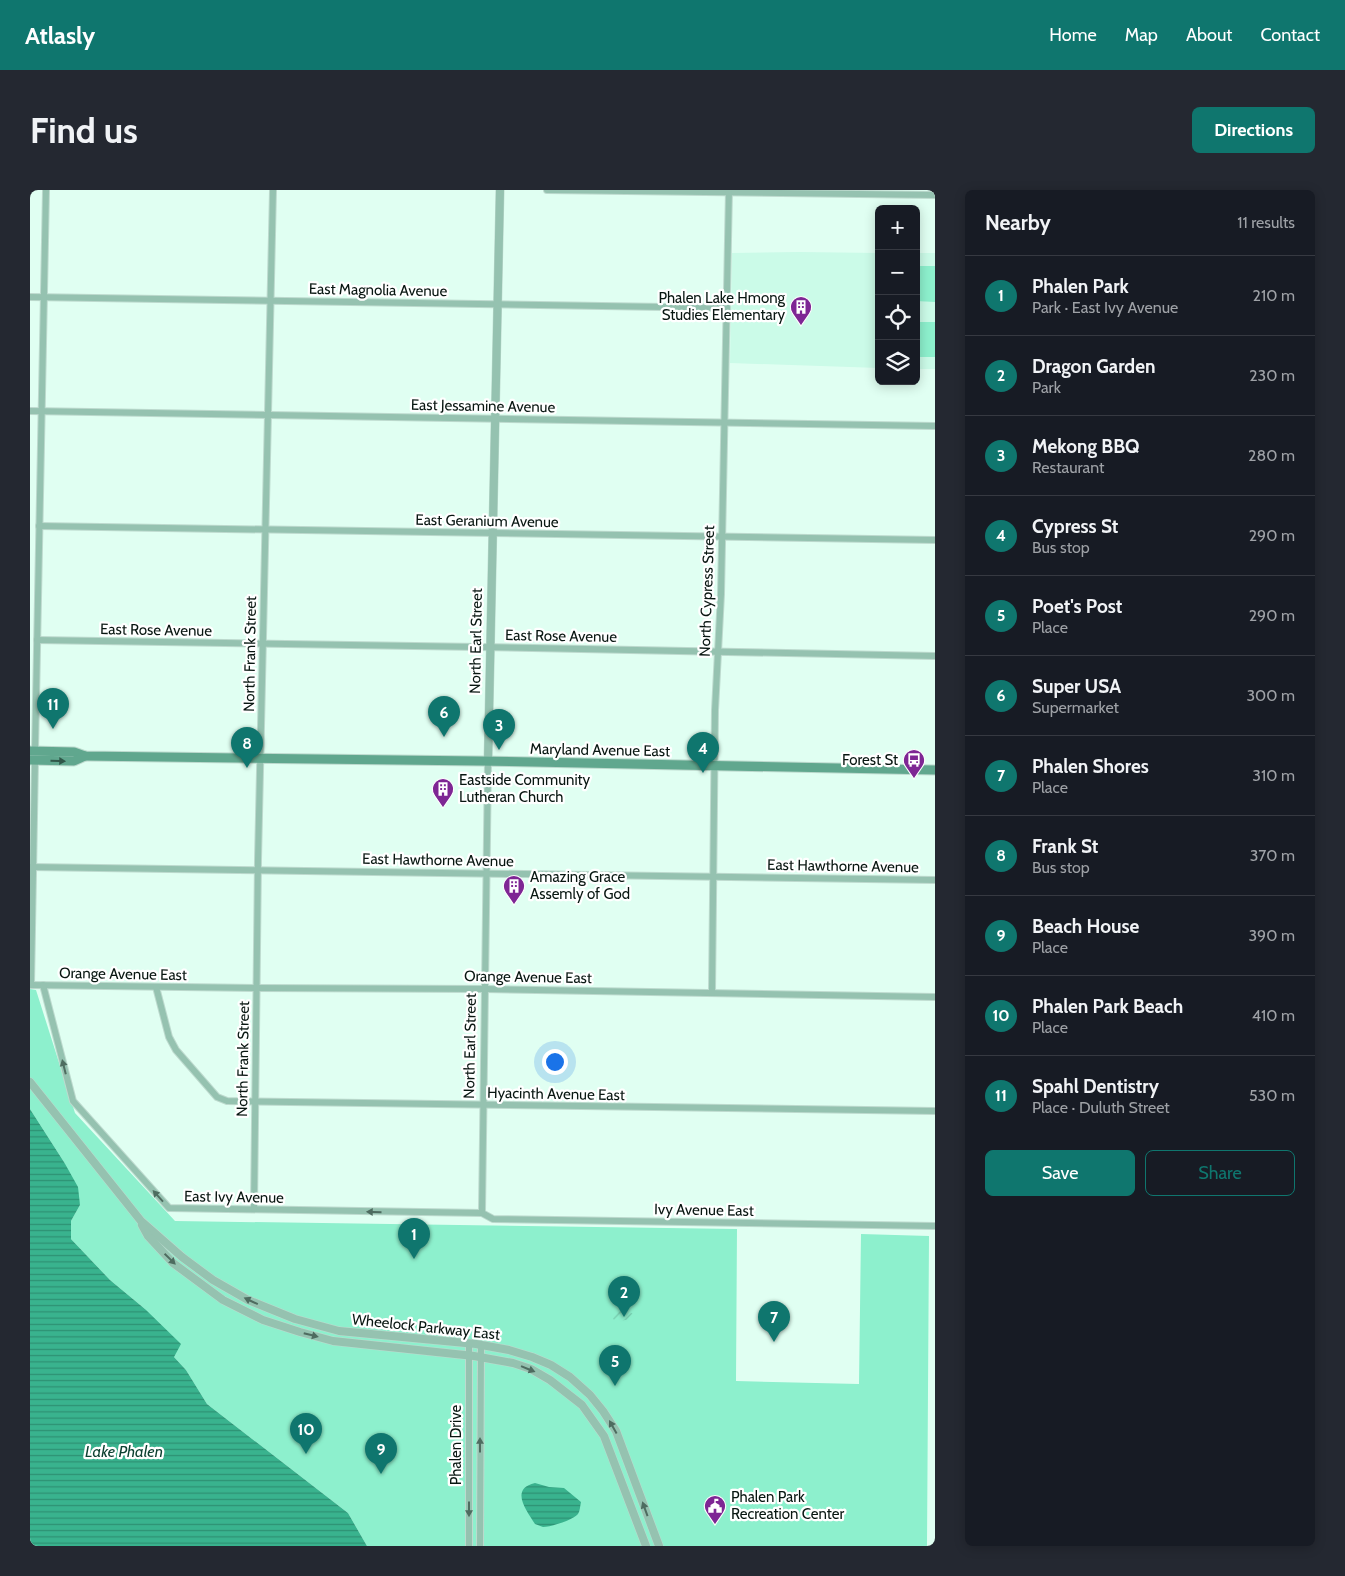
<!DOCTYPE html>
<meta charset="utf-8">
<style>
:root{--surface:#171b24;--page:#242831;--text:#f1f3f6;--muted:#9ea1a6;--line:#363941;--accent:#0f766e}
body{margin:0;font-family:Cabin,sans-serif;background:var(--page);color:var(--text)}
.controls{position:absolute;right:15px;top:15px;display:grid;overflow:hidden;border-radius:8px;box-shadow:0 2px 12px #0003}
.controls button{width:45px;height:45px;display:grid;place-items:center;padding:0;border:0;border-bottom:1px solid var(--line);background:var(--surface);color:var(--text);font:25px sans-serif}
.you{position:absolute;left:524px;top:871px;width:18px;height:18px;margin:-12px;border:4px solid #fff;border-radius:50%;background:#1a73e8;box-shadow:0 0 0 8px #1a73e833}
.badge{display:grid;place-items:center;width:32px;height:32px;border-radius:50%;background:var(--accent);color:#fff;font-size:16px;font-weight:700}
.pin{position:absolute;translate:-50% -41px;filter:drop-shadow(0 1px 2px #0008)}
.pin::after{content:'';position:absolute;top:26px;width:18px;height:15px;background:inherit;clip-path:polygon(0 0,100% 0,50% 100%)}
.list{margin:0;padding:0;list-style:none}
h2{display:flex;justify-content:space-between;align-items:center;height:65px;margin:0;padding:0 20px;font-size:21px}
h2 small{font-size:16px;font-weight:400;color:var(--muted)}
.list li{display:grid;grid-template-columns:32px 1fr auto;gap:15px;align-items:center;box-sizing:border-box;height:80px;padding:0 20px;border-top:1px solid var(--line)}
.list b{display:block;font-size:19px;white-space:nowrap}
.list p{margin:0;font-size:16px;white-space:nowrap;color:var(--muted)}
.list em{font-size:16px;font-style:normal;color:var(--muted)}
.actions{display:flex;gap:10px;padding:15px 20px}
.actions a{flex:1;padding:11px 0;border:1px solid var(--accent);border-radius:8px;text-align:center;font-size:18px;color:var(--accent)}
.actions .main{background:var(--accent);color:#fff}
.icon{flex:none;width:28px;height:28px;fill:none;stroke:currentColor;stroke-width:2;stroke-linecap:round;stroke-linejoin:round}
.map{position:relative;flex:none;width:905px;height:1356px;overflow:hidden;border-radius:8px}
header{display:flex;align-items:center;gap:30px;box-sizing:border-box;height:70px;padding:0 25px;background:var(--accent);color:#fff}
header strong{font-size:24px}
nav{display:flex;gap:28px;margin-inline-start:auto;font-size:18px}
.intro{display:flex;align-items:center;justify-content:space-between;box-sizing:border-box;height:120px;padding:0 30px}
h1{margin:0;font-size:35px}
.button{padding:12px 22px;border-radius:8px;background:var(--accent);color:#fff;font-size:18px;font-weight:700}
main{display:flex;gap:30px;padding:0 30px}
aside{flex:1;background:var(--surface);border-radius:8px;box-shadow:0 2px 12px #0003}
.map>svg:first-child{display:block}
.built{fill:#cbfbe8}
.green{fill:#8df0cd}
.garden{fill:url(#garden-furrows)}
.water{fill:url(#water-rules)}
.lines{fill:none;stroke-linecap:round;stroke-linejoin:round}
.minor-casing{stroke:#bddace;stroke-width:8}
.tertiary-casing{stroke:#bddace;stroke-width:9}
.secondary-casing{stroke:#bddace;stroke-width:11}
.minor{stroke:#95c2b0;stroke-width:6}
.tertiary{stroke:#95c2b0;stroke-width:8}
.secondary{stroke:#60a78e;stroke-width:9}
.oneway{fill:#305749}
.oneway2{fill:#4e6c60}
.labels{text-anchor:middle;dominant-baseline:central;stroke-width:4.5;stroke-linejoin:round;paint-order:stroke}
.street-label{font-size:15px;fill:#081611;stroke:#fff}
.poi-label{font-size:15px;fill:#081611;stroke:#fff;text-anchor:start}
.water-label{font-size:16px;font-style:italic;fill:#0e4232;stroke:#fff}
</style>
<header>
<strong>Atlasly</strong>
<nav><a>Home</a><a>Map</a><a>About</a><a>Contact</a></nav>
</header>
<div class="intro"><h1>Find us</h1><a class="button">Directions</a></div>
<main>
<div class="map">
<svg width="905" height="1356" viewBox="0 0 905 1356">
<defs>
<pattern id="garden-furrows" width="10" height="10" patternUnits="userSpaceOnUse" patternTransform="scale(1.25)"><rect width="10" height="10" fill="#8df0cd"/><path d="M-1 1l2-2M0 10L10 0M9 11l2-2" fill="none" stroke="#78cdaf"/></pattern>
<pattern id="water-rules" width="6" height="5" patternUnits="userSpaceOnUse" patternTransform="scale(1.25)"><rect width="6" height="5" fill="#39b38e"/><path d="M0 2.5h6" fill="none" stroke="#2e9173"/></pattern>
</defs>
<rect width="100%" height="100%" fill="#e0fff2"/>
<g class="built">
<polygon points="769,62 849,63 849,178 700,173 702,63"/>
<rect x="886" y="63" width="19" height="116"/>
</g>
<g class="green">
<polygon points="886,76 905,76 905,112 886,111"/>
<rect x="886" y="132" width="19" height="35"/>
<polygon points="0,799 6,800 45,923 145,1031 707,1039 706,1191 829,1194 831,1044 899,1046 897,1356 337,1356 318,1323 177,1214 156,1180 144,1167 115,1119 80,1090 41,1049 41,1031 50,1015 34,972 0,919"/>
</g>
<polygon class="garden" points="593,1121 600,1122 606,1126 604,1130 599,1133 598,1130 595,1130 588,1132 583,1129 585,1122"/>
<g class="water">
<polygon points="0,919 34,972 48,997 50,1015 41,1031 41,1049 80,1090 115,1119 151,1154 144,1167 156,1180 177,1214 318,1323 337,1356 0,1356"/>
<path d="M505,1293L519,1297L534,1298L551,1312C550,1316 550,1321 548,1324C543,1330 521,1337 513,1337C510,1336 508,1335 505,1334C497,1321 479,1299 505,1293Z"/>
</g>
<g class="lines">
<g class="minor-casing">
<g id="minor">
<polyline points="517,0 905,5"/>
<polyline points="0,107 697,118"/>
<polyline points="0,221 905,236"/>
<polyline points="9,336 905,350"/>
<polyline points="7,450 449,457 905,466"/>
<polyline points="5,561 16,0"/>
<polyline points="0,677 905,690"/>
<polyline points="0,795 227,798 455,799 905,807"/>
<polyline points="1,795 5,570"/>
<polyline points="13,795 43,911 139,1018 452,1023 463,1029 905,1036"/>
<polyline points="126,797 139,847 146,860 187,907 197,911 905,921"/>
<polyline points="682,803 685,520 691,404 699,0"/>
<polyline points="224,1019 228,670 243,0"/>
<polyline points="452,1023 458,571"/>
<polyline points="439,1154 439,1356"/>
<polyline points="450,1356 451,1155"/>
</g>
</g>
<g class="tertiary-casing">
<g id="tertiary">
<polyline points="458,571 470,0"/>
<polyline points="0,892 111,1031 152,1067 183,1090 218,1110 265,1129 309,1141 446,1154 479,1160 502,1167 521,1175 540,1187 560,1205 573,1221 586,1241 629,1356"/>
<polyline points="112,1035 118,1046 143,1073 193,1110 233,1130 270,1142 303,1151 444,1166 483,1173 501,1179 520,1190 552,1215 574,1246 616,1356"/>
</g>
</g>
<g class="secondary-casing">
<g id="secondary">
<polyline points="0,561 44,562 55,566 449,571 905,580"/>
<polyline points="0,570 44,571 55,566"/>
</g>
</g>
<use href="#minor" class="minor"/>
<use href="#tertiary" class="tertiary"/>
<use href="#secondary" class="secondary"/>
</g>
<defs><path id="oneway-solid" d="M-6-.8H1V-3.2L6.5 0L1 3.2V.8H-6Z" transform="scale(1.25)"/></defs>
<use class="oneway" href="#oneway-solid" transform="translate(28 571) rotate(1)"/>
<g class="oneway2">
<use href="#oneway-solid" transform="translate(34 877) rotate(-104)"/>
<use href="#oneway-solid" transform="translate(128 1006) rotate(-132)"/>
<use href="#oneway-solid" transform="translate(344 1022) rotate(-179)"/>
<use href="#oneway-solid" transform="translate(140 1069) rotate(44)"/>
<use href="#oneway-solid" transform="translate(221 1111) rotate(-155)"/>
<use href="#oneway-solid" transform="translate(281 1145) rotate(14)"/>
<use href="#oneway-solid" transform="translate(498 1179) rotate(22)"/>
<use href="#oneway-solid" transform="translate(583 1237) rotate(-119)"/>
<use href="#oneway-solid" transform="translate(450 1255) rotate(-90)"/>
<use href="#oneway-solid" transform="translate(439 1319) rotate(90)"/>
<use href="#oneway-solid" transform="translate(615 1319) rotate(-110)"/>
</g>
<defs>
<g id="building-pin" transform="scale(1.125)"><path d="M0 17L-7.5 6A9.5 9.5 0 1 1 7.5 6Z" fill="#7e2694" stroke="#fff"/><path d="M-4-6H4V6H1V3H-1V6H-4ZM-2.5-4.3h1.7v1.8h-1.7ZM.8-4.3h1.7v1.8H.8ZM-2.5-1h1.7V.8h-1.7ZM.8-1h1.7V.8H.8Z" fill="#fff"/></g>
<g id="bus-pin" transform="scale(1.125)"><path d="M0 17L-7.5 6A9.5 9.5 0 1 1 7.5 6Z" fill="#7e2694" stroke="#fff"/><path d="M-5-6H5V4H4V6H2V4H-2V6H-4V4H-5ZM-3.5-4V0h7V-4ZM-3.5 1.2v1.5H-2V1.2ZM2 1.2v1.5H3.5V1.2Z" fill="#fff"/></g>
<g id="civic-pin" transform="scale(1.125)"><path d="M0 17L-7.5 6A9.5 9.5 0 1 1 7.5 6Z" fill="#7e2694" stroke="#fff"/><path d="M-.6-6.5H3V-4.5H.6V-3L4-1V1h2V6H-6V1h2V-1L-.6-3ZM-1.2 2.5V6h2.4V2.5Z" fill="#fff"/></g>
</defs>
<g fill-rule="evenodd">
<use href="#building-pin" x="771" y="117"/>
<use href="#bus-pin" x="884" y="570"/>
<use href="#building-pin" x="413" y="599"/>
<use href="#building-pin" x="484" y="696"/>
<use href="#civic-pin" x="685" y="1316"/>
</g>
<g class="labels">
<g class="street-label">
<text transform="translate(348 100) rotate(1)">East Magnolia Avenue</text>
<text transform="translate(453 216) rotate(1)">East Jessamine Avenue</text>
<text transform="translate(457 331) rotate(1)">East Geranium Avenue</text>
<text transform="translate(677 401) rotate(-88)">North Cypress Street</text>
<text transform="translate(126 440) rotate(1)">East Rose Avenue</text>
<text transform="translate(531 446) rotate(1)">East Rose Avenue</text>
<text transform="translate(446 451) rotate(-89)">North Earl Street</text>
<text transform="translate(220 464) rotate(-89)">North Frank Street</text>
<text transform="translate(570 560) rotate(1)">Maryland Avenue East</text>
<text transform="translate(408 670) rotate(1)">East Hawthorne Avenue</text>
<text transform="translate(813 676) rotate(1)">East Hawthorne Avenue</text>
<text transform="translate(93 784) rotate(1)">Orange Avenue East</text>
<text transform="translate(498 787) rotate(1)">Orange Avenue East</text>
<text transform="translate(440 856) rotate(-89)">North Earl Street</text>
<text transform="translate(213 869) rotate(-89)">North Frank Street</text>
<text transform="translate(526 904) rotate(1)">Hyacinth Avenue East</text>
<text transform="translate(204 1007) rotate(1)">East Ivy Avenue</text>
<text transform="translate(674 1020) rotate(1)">Ivy Avenue East</text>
<text transform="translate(396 1137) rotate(6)">Wheelock Parkway East</text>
<text transform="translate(426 1255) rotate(-90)">Phalen Drive</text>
</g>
<g class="poi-label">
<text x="755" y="108" text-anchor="end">Phalen Lake Hmong<tspan x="755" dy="17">Studies Elementary</tspan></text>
<text x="868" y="570" text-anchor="end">Forest St</text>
<text x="429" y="590">Eastside Community<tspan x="429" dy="17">Lutheran Church</tspan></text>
<text x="500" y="687">Amazing Grace<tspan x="500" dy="17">Assemly of God</tspan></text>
<text x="701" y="1307">Phalen Park<tspan x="701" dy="17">Recreation Center</tspan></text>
</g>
<g class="water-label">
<text x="94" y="1261">Lake Phalen</text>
</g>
</g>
</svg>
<div class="controls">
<button>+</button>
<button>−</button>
<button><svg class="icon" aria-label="locate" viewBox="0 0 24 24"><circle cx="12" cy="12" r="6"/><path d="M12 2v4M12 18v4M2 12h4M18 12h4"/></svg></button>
<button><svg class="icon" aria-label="layers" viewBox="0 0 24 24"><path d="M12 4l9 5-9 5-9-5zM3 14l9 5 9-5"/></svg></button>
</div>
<div class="you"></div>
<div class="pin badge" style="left:384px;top:1069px">1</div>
<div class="pin badge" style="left:594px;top:1127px">2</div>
<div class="pin badge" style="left:469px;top:560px">3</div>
<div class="pin badge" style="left:673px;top:583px">4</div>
<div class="pin badge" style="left:585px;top:1196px">5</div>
<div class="pin badge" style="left:414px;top:547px">6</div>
<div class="pin badge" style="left:744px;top:1152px">7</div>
<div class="pin badge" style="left:217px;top:578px">8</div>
<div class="pin badge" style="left:351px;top:1284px">9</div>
<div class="pin badge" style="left:276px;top:1264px">10</div>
<div class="pin badge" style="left:23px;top:539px">11</div>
</div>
<aside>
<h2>Nearby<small>11 results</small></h2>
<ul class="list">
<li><span class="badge">1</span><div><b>Phalen Park</b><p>Park · East Ivy Avenue</p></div><em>210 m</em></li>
<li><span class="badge">2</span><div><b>Dragon Garden</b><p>Park</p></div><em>230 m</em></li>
<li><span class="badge">3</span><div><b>Mekong BBQ</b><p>Restaurant</p></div><em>280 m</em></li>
<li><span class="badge">4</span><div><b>Cypress St</b><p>Bus stop</p></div><em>290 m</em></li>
<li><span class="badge">5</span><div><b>Poet's Post</b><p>Place</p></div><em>290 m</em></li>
<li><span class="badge">6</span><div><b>Super USA</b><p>Supermarket</p></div><em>300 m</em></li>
<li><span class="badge">7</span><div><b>Phalen Shores</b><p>Place</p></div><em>310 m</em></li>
<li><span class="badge">8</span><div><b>Frank St</b><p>Bus stop</p></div><em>370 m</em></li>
<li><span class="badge">9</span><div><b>Beach House</b><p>Place</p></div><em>390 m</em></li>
<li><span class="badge">10</span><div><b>Phalen Park Beach</b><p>Place</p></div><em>410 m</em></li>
<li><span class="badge">11</span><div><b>Spahl Dentistry</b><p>Place · Duluth Street</p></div><em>530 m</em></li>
</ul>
<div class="actions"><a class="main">Save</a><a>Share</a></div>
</aside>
</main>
